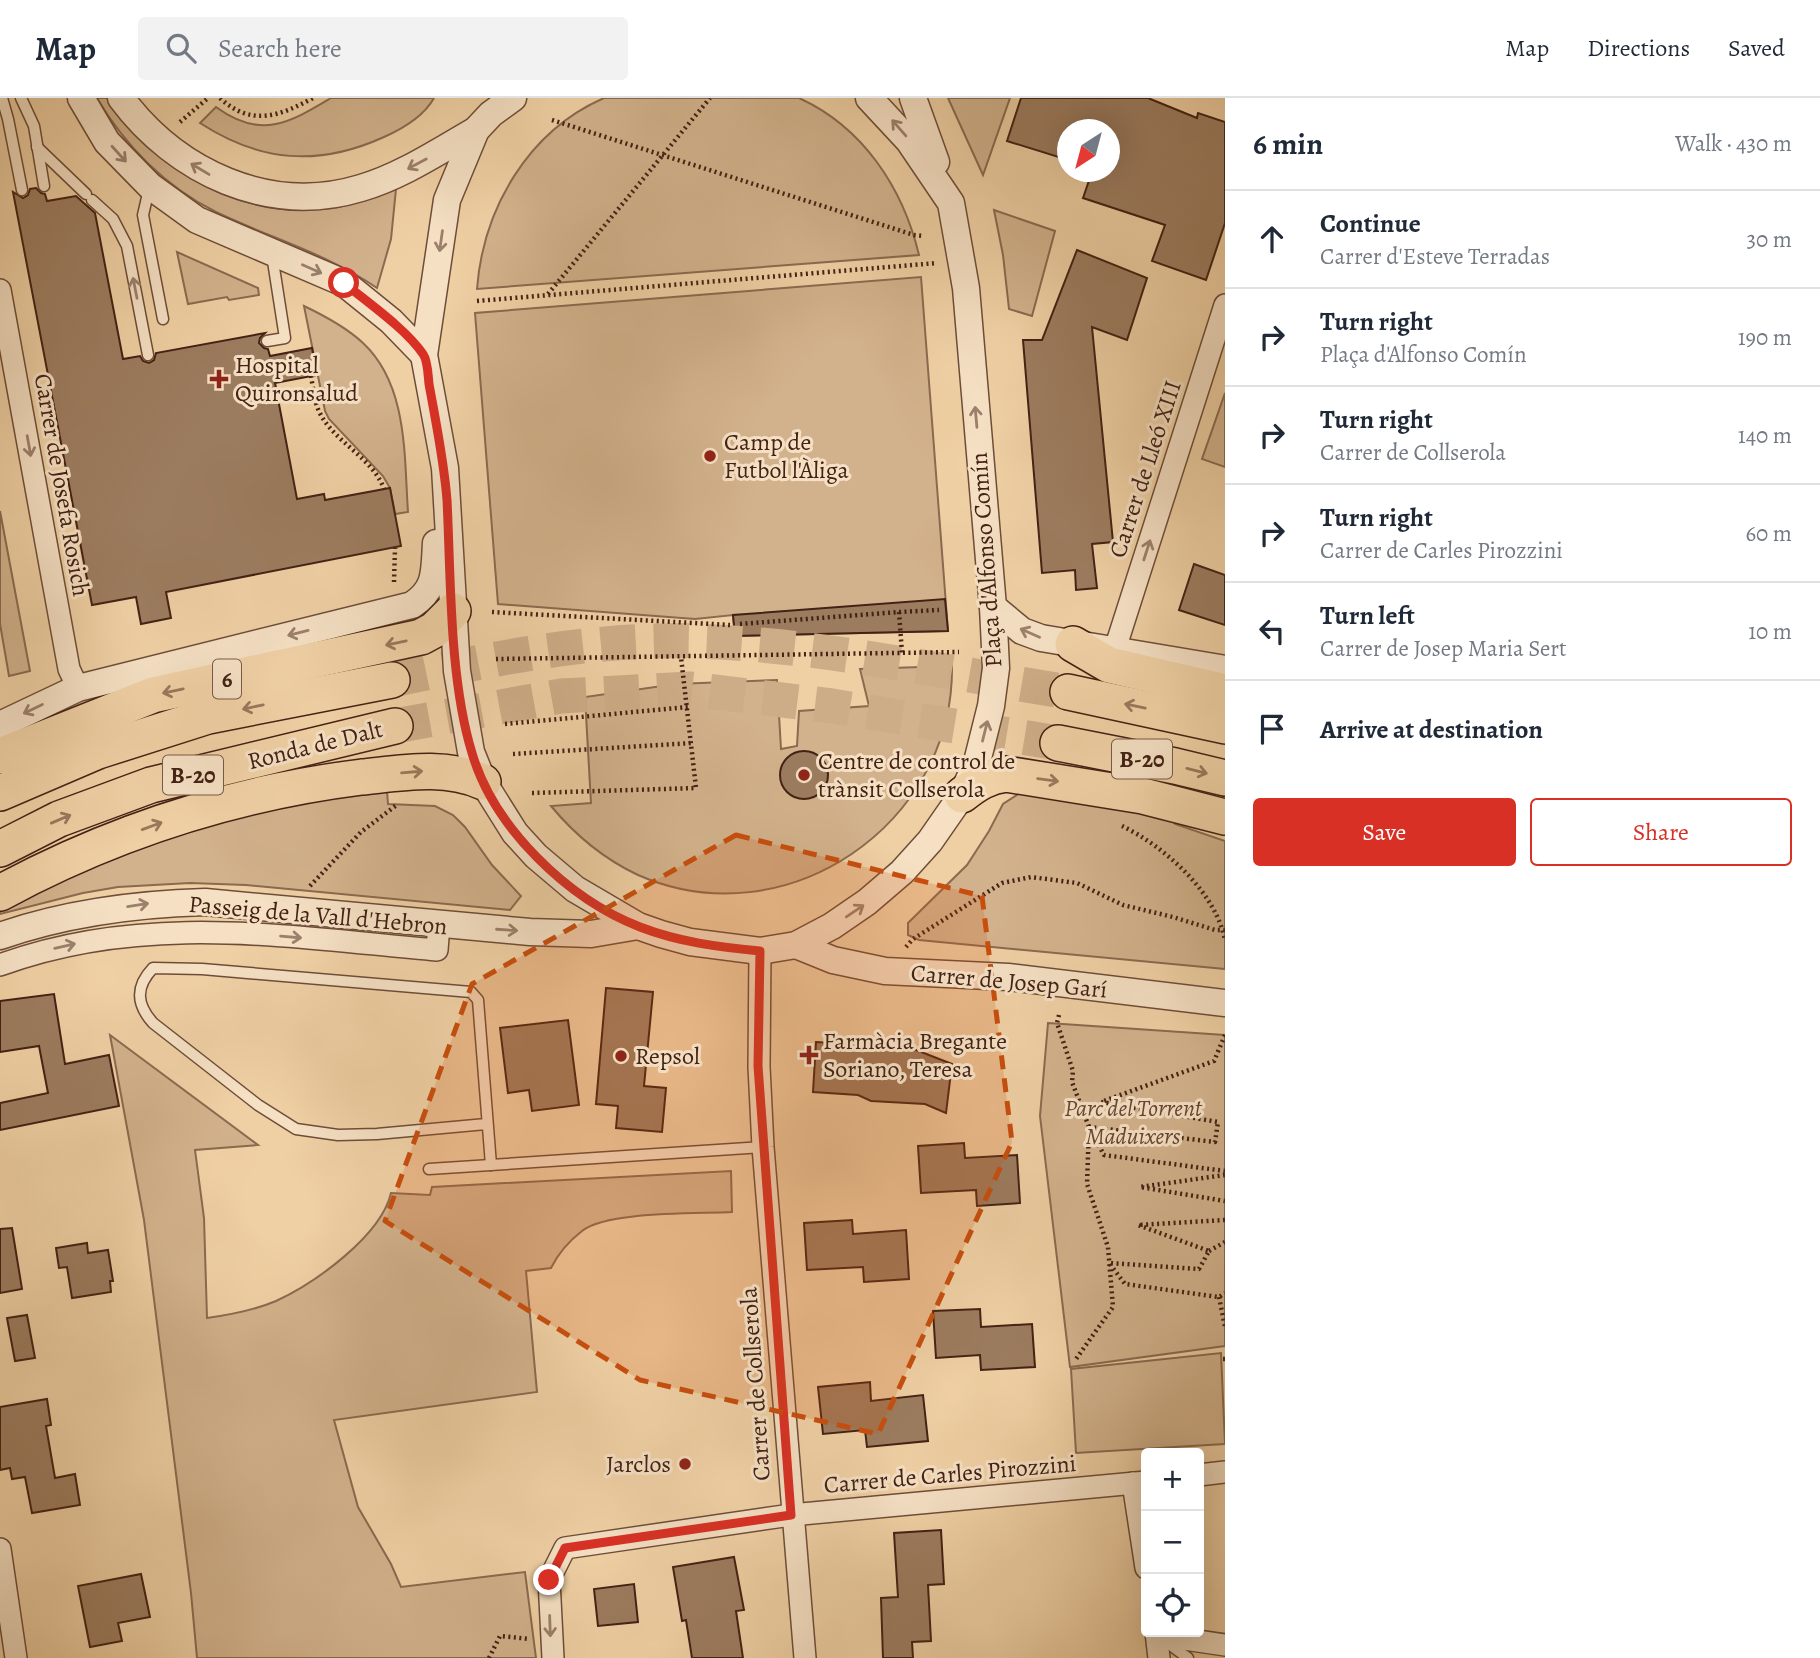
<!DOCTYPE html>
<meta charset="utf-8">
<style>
:root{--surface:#fff;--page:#f2f2f3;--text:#1f2937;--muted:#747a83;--line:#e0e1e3;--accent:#d93025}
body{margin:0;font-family:Alegreya,serif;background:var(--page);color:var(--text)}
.controls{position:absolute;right:21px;bottom:21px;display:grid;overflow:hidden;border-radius:7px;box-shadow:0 7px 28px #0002}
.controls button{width:63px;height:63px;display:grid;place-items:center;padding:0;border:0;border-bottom:2px solid var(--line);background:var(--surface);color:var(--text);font:35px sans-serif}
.compass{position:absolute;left:1057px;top:21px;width:63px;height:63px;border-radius:50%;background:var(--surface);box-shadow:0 7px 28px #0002;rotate:216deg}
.stop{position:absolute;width:21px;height:21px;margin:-16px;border:5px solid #d93025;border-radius:50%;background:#fff}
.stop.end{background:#d93025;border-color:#fff;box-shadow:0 2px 7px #0008}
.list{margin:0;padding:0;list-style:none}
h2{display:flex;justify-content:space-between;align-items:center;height:91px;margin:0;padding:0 28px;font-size:30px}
h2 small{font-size:23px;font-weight:400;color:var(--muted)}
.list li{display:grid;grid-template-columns:46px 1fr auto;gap:21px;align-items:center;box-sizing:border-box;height:98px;padding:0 28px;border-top:2px solid var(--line)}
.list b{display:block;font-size:26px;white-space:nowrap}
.list p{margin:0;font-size:23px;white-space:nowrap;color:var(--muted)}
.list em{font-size:23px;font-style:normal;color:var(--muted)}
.actions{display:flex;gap:14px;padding:21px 28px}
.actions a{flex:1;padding:16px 0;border:2px solid var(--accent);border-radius:7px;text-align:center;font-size:24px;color:var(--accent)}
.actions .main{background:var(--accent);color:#fff}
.icon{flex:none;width:38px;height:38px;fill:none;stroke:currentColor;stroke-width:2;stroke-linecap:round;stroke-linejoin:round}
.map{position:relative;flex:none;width:1225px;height:1560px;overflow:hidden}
header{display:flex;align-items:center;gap:42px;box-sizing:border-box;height:98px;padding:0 35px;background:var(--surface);border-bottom:2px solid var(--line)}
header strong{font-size:33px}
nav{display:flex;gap:38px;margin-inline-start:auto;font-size:24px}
.search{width:490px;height:63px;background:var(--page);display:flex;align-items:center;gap:18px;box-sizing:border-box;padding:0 24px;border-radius:7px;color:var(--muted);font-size:26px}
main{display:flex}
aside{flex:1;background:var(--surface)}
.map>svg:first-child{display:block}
.green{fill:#d2b28c;stroke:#8a6a50;stroke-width:2}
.building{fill:#9c7c5f;stroke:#432114;stroke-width:2}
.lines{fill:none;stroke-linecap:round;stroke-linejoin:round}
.trunk-tunnel{stroke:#cdad87;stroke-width:35;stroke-dasharray:35 18;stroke-linecap:butt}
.service-casing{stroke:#6e4d38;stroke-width:13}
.minor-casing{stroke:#6e4d38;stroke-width:24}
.tertiary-casing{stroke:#6e4d38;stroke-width:29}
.trunk-casing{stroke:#432114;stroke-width:38}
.path{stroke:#432114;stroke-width:4.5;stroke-dasharray:2 3.5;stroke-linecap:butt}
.service{stroke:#f5e0c4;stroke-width:10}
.minor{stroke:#f5e0c4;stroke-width:21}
.tertiary{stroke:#f5e0c4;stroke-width:26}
.trunk{stroke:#efd0a4;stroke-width:35}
.oneway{stroke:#9c806c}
.oneway2{stroke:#99785c}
.route{stroke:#d93025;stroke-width:9}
.marked{fill:#c74e0e;fill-opacity:0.2;stroke:#c74e0e;stroke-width:5;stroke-dasharray:14 9;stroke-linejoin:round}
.poi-dot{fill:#8f2418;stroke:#f5e0c4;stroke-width:2.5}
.labels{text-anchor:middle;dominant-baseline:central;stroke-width:6;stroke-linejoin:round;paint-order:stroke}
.shield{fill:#f5e0c4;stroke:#785a49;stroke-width:2}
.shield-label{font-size:23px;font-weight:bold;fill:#432114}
.poi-label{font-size:24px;fill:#432114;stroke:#f5e0c4;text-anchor:start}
.street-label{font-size:24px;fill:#432114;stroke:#f5e0c4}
.park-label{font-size:24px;font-style:italic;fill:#674532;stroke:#f5e0c4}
</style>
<header>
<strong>Map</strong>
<div class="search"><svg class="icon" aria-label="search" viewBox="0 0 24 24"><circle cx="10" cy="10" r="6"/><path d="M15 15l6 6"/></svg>Search here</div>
<nav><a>Map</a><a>Directions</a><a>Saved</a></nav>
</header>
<main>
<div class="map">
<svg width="1225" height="1560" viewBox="0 0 1225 1560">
<rect width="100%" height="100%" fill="#efd0a4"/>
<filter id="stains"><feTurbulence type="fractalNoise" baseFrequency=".00286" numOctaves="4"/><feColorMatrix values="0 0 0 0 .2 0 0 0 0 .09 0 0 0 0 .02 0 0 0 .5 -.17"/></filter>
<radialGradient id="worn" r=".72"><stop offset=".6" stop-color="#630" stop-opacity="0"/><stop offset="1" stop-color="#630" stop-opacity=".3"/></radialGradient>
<g class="green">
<path d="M97,0H107C155,76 249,125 339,109C359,105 377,98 396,91L391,141L377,190C328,156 270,140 216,114C166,89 125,48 97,0Z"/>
<path d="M331,0H434C424,18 402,31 384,39C318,69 260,64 200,25L216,9C261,42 289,25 331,0Z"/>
<path d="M604,0H799C863,29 903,90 919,157L477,191C483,111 528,33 604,0Z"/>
<polygon points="948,0 1010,0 983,77"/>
<polygon points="994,112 1055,133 1032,218 1009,211 1003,157"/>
<polygon points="177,154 258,190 259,197 229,202 227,199 188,206"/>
<polygon points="921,179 948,533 735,538 733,517 695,521 498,506 475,215"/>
<path d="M304,208C325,218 346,229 363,245C408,287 404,357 408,414L395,416L390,390L383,378L329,321L325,313Z"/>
<polygon points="1225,295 1225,369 1202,361"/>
<polygon points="0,413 30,573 9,578 0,526"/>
<path d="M952,568C954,727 785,842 638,777C604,761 575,737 551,708L591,705L585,599L676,586L777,582L781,651L797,648L799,613L869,608L860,571Z"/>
<polygon points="387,693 388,706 435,708 453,717 465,729 492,767 521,798 510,812 246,787 190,785 118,789 83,795 0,816 0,806 183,731 318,702"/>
<polygon points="1020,695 1170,716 1175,726 1225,743 1225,871 919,842 908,837 908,825 967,767 989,733 1003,706"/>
<polygon points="1048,925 1225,937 1225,1248 1070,1269 1040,1018"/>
<path d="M110,937L258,1047L195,1052L204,1120L207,1220C229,1217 255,1212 276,1203C315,1185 381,1138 391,1095L430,1097L432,1089L731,1073L732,1114C697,1116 607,1113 582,1133C569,1143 558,1156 551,1170L526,1173L537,1294L334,1322L358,1409L391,1466L401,1489L525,1474L536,1560H197L191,1495L144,1122Z"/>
<polygon points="1221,1255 1225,1346 1076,1355 1071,1271"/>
</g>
<g class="building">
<polygon points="1021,0 1148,0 1197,20 1198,15 1225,24 1225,125 1206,182 1152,163 1165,127 1083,100 1092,74 1110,74 1110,32 1068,32 1068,62 1007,43"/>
<polygon points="36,90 41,95 45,96 47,103 76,98 95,115 123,261 140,258 143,263 149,265 154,262 156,255 265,235 260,240 259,245 264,250 268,251 270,258 312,250 317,277 275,285 297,401 324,396 325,402 390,390 401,448 166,494 171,520 141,526 136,499 92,507 13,94 23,100 28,97 30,91"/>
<polygon points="1077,152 1147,180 1127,242 1092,229 1113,444 1092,446 1097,490 1076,492 1075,472 1042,475 1023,242 1042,242"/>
<polygon points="1194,466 1225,477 1225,527 1179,512"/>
<polygon points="945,501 948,533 735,538 733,517"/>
<circle cx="804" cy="677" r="24"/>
<polygon points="606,890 653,894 644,988 666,990 662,1034 616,1030 618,1008 596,1006"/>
<polygon points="54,896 65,966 109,957 119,1008 0,1032 0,1005 48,995 39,948 0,954 0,903"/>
<polygon points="568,922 579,1007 532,1013 529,992 508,995 500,930"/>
<polygon points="816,944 911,950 952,966 946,1015 925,1006 871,1003 858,997 813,994"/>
<polygon points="964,1045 965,1060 1017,1057 1020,1105 977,1108 976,1092 921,1095 918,1048"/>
<polygon points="852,1122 853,1136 906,1132 909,1181 864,1184 863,1169 807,1172 804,1125"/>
<polygon points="12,1130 22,1191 0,1195 0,1131"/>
<polygon points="87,1145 88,1155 108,1152 113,1183 110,1183 111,1194 72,1200 67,1169 59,1170 56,1150"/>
<polygon points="980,1211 981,1229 1032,1226 1035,1269 981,1272 980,1257 936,1260 933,1213"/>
<polygon points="27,1217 35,1260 15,1263 7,1220"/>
<polygon points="870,1284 871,1303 923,1297 928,1343 867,1349 865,1332 823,1336 818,1289"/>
<polygon points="47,1301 51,1327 46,1328 55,1380 75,1376 80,1407 32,1415 25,1379 12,1381 10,1370 0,1372 0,1309"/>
<polygon points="941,1432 944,1486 928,1487 931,1543 912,1544 913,1560 883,1560 881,1500 898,1499 894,1435"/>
<polygon points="734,1459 744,1512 736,1513 743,1560 692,1560 686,1522 682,1523 673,1469"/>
<polygon points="141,1476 150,1519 118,1525 122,1543 90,1549 78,1488"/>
<polygon points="634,1486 638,1524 598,1528 594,1491"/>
</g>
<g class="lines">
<g class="trunk-tunnel">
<path d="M392,582C492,561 592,540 696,543C821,547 945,574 1068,594"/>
<polyline points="395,628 561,598 690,591 832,608 1058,645"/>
</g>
<g class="service-casing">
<g id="service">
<polyline points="2,0 8,21 22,92"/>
<polyline points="21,0 34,28 44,88"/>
<polyline points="37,49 86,96"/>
<polyline points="149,91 143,117 163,221"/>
<polyline points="92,102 113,121 127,148 148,257"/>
<polyline points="267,243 285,240 272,157"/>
<path d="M486,1026L377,1036L338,1037L296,1031L258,1007L153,925C136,906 135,889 153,870L202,871L471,894L478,902L491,1067"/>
<polyline points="429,1071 763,1049"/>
<polyline points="1165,1543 1188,1560"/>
</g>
</g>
<g class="minor-casing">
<g id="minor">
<polyline points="0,192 69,571 78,590"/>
<polyline points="1115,551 1225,207"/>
<polyline points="760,853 759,969 763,1049 805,1560"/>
<path d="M0,867C145,814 288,839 437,852L439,827"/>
<polyline points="1199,1377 1225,1374"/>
<polyline points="1133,1385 1146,1470"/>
<polyline points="0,1451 16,1560"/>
<polyline points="1156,1534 1159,1560"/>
<polyline points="1157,1537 1225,1547"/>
<polyline points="553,1560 549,1482 565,1450 791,1417 1146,1384"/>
</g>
</g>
<g class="tertiary-casing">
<g id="tertiary">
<polyline points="81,0 107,44 150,88 197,122 344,185 391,223 424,257"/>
<path d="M121,0C176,74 269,118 361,90C402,78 439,53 476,32"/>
<polyline points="513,0 491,16 476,32 447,102 424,257 445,370 457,573 471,654 483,684 515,735 536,758 575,791 638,828 661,836 690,844 760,853 796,847 832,828 867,804 902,774 930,743 962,697 977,664 991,608 996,570 993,509 966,190 951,105 909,43 869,0"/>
<polyline points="913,0 936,64"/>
<polyline points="993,509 1022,533 1041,540 1225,571"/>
<path d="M0,627L78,590L412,507C437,491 434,473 436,445"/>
<path d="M0,838C66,815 135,806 205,804L530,834L591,836L638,828"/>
<polyline points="796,847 833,862 885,873 1008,879 1225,905"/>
</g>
</g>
<g class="trunk-casing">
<g id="trunk">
<polyline points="1073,546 1109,567 1225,594"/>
<polyline points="1068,594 1225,628"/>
<polyline points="1058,645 1175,668 1225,680"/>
<polyline points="0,658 153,597 421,539 434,532 453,513"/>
<polyline points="0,695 98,653 208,618 392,582"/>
<path d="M962,697C976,686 988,678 1006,676L1143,698L1225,719"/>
<polyline points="0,751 59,721 151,687 395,628"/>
<path d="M0,795C113,734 234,695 362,679C402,675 445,667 483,684"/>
</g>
</g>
<g class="path">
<path d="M220,0C251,29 280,18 313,0"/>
<polyline points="552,22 914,137 924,138"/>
<polyline points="180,24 208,0"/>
<polyline points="548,196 710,0"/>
<polyline points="477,203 937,165"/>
<path d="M311,278C313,289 314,301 318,311C331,343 372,358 384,391"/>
<polyline points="394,484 395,450"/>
<polyline points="492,514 730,527"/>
<polyline points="899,514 939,512"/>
<polyline points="740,526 899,514 902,555"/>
<polyline points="496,561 959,554"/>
<polyline points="505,626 688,609"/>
<polyline points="513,656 692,645"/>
<polyline points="532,695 696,690 681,559"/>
<path d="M1122,728C1164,748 1217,795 1225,843"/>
<polyline points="310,788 361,734 398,706"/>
<polyline points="906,849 913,841 1002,785 1031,779 1077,785 1123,807 1173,819 1215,832 1225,832"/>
<polyline points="1059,917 1057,925 1073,973 1072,984 1089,1029 1087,1086 1108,1149 1113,1209 1076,1261"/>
<polyline points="1225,937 1214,963 1101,1004 1218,1024 1215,1044 1089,1029 1104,1057 1225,1073"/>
<polyline points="1225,1077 1140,1089 1225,1103"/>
<polyline points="1225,1122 1138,1127 1209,1153 1199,1171 1109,1165 1125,1186 1219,1199 1225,1195"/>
<polyline points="1209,1153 1225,1144"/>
<polyline points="1219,1199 1225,1229"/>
<polyline points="1223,1261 1225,1261"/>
<polyline points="489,1560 500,1538 530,1541"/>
</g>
<use href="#service" class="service"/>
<use href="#minor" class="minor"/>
<use href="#tertiary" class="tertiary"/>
<use href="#trunk" class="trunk"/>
</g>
<defs><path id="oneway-shaft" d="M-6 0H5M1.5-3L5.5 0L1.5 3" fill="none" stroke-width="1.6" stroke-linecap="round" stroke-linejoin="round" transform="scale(1.75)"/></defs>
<g class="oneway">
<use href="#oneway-shaft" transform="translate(899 30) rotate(-131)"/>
<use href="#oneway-shaft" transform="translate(119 56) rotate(48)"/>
<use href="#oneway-shaft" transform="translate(417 66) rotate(152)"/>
<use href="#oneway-shaft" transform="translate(200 71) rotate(-149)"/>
<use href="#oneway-shaft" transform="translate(441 143) rotate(98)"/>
<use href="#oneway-shaft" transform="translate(312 171) rotate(24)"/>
<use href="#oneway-shaft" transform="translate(135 190) rotate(-101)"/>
<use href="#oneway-shaft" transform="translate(976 319) rotate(-95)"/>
<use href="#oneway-shaft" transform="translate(29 348) rotate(80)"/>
<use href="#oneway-shaft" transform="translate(1147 452) rotate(-72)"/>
<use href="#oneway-shaft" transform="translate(298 535) rotate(166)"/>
<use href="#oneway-shaft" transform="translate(1030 535) rotate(-156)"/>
<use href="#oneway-shaft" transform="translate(33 611) rotate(154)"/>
<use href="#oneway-shaft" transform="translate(985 633) rotate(-76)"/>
<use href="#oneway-shaft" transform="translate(138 807) rotate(-9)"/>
<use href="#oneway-shaft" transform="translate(855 813) rotate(-34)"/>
<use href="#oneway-shaft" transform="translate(507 832) rotate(4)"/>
<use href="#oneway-shaft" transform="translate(291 839) rotate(5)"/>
<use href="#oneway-shaft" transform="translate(65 848) rotate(-13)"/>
<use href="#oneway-shaft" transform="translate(550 1528) rotate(88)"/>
</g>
<g class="oneway2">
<use href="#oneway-shaft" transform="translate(396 545) rotate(168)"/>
<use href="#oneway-shaft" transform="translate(173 593) rotate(168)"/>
<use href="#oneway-shaft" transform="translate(1135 608) rotate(-168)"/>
<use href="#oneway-shaft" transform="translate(253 609) rotate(168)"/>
<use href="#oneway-shaft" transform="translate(1197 673) rotate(14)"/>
<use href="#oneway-shaft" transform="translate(412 674) rotate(-5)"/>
<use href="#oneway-shaft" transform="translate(1048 682) rotate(8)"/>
<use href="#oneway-shaft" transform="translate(61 721) rotate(-23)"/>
<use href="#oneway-shaft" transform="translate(152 728) rotate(-20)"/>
</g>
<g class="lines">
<path class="route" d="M344,185C367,204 406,231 423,256C428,263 428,277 429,286C436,325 444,363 447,402C451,480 449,580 472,655C494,730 568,801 640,829C679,844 718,849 760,853L758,968L791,1417L565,1450L549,1482"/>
</g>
<path class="marked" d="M736,737L982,798L1012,1044L878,1336L640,1282L385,1123L472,886Z"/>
<g class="poi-dot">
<path d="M215.5 270.5h7v7h7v7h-7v7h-7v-7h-7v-7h7z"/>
<circle cx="710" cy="358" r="7"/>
<circle cx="804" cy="677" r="7"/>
<path d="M805.5 946.5h7v7h7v7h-7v7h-7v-7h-7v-7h7z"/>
<circle cx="621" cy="958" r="7"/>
<circle cx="685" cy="1366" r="7"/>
</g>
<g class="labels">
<g class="shield">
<rect x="213" y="561.5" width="28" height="39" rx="5"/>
<rect x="1112" y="641.5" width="60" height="39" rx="5"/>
<rect x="163" y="657.5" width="60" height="39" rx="5"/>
</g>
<g class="shield-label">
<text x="227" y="581">6</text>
<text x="1142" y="661">B-20</text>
<text x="193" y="677">B-20</text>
</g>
<g class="poi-label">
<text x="235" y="267">Hospital<tspan x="235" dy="28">Quironsalud</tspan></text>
<text x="724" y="344">Camp de<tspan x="724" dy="28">Futbol l'Àliga</tspan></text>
<text x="818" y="663">Centre de control de<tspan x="818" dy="28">trànsit Collserola</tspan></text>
<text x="823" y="943">Farmàcia Bregante<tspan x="823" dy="28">Soriano, Teresa</tspan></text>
<text x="635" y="958">Repsol</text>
<text x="671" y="1366" text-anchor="end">Jarclos</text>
</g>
<g class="street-label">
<text transform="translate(1145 371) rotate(-72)">Carrer de Lleó XIII</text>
<text transform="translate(62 387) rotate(80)">Carrer de Josefa Rosich</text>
<text transform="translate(986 462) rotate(-94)">Plaça d'Alfonso Comín</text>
<text transform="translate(315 647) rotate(-14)">Ronda de Dalt</text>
<text transform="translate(318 817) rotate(5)">Passeig de la Vall d'Hebron</text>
<text transform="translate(1009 883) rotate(5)">Carrer de Josep Garí</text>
<text transform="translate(755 1286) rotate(-94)">Carrer de Collserola</text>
<text transform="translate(950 1376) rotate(-5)">Carrer de Carles Pirozzini</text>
</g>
<g class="park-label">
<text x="1133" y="1010">Parc del Torrent<tspan x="1133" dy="28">Maduixers</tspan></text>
</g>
</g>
<rect width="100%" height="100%" filter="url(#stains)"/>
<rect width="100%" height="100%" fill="url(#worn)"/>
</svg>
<div class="controls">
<button>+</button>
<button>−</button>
<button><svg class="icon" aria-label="locate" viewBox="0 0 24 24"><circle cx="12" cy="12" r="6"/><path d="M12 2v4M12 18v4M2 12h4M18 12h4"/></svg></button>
</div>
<svg class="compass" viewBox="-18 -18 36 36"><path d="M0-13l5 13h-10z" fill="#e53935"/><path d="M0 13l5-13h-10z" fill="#747a83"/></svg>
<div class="stop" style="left:344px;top:185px"></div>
<div class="stop end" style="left:549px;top:1482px"></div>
</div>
<aside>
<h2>6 min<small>Walk · 430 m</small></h2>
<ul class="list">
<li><svg class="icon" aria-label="ahead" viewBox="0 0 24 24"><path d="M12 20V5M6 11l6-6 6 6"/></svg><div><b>Continue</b><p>Carrer d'Esteve Terradas</p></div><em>30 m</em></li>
<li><svg class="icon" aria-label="right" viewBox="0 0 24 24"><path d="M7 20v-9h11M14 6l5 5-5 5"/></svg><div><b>Turn right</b><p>Plaça d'Alfonso Comín</p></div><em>190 m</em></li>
<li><svg class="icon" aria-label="right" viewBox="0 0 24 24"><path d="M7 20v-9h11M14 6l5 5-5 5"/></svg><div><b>Turn right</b><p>Carrer de Collserola</p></div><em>140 m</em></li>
<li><svg class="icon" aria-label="right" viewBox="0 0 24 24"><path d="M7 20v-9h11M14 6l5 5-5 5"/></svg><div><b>Turn right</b><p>Carrer de Carles Pirozzini</p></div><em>60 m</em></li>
<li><svg class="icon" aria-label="left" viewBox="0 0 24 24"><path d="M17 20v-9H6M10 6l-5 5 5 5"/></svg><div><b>Turn left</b><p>Carrer de Josep Maria Sert</p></div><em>10 m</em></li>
<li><svg class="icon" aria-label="arrive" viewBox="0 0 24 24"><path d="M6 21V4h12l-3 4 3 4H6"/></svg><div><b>Arrive at destination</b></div></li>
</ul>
<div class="actions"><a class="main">Save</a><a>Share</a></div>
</aside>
</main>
